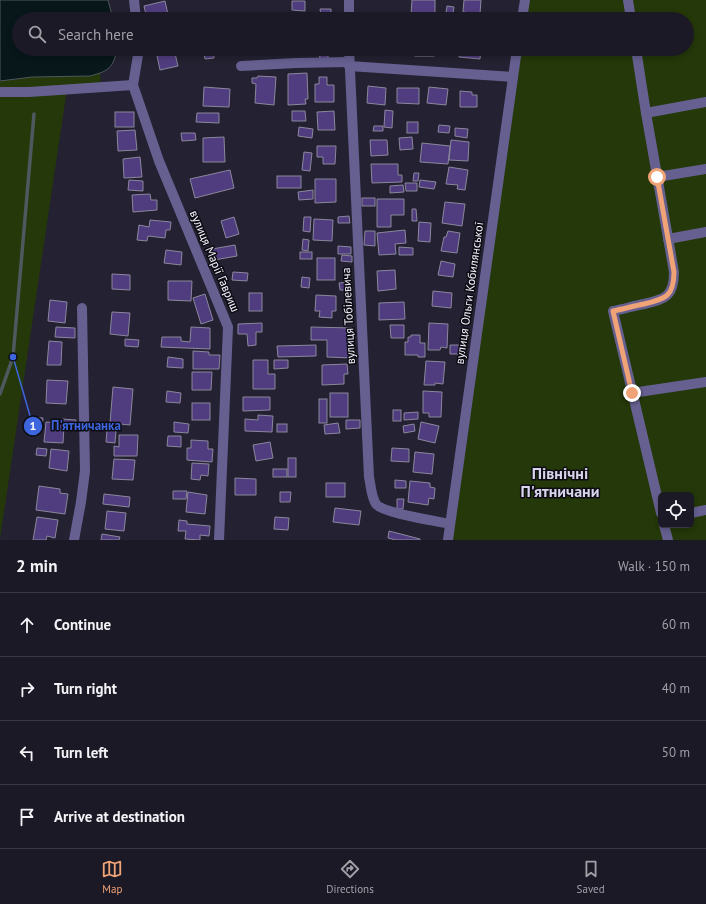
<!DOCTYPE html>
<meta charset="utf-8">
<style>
:root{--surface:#1b1926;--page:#24222e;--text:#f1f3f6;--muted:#a0a0a7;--line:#393843;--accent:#efa377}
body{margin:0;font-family:"PT Sans",sans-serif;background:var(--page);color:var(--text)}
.controls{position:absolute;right:12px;bottom:12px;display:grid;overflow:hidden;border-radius:6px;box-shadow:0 2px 6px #0003}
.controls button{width:36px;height:36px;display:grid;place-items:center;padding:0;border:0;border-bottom:1px solid var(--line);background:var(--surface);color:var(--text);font:20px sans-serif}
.stop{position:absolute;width:12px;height:12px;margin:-9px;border:3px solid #efa377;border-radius:50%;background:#fff}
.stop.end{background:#efa377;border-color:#fff;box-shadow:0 1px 4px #0008}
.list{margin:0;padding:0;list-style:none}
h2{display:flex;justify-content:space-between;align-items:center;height:52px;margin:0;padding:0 16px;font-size:17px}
h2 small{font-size:13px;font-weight:400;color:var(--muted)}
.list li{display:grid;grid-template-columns:26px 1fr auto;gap:12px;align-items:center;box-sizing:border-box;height:64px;padding:0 16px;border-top:1px solid var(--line)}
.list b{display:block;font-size:15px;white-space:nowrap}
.list em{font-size:13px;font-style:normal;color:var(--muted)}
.icon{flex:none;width:22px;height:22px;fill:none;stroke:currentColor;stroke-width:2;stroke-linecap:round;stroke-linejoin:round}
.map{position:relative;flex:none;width:706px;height:540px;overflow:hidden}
.search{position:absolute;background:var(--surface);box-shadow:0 2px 6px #0003;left:12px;right:12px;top:12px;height:44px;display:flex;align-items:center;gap:10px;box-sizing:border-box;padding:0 14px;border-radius:22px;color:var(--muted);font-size:15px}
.sheet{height:308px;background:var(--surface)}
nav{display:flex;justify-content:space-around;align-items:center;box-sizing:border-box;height:56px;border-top:1px solid var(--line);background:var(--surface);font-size:11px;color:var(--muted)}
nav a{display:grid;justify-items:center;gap:2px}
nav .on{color:var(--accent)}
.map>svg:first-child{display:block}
.green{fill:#243809;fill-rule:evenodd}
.water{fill:#08171a;stroke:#4e585e}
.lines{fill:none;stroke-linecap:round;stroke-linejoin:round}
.stream{stroke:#4e585e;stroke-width:3.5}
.building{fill:#503d7f;stroke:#8b879c}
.minor{stroke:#656090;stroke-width:10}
.route{stroke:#efa377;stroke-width:5}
.labels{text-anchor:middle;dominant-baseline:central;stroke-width:3;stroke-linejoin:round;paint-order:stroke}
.street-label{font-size:12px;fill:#f3f1fd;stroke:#0d0c13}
.district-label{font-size:16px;font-weight:bold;fill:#d8d4eb;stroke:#0d0c13}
.leader{fill:none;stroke:#3d66de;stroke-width:1.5}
.callout-dot{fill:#3d66de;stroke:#0d0c13;stroke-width:1.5}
.mark-label{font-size:12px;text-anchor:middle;font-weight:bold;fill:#fff}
.callout-label{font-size:13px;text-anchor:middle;font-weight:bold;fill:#3d66de;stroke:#0d0c13;stroke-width:3;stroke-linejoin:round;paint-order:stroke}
</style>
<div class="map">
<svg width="706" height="540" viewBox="0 0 706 540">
<rect width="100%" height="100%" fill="#242132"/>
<g class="green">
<path d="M525,0H706V540H448L517,49H687V19H522ZM661,495H691V525H661Z"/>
<polygon points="102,72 100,74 101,87 67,89 0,539 0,81 32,77"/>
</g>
<path class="water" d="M0,0H108L113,19H19V49H117C113,68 109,71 90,76L32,77L0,81Z"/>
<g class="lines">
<polyline class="stream" points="0,394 13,357 34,114"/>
</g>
<g class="building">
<polygon points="412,0 435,0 435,16 411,15"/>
<polygon points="464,0 481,0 480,14 463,12"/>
<polygon points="165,1 169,19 147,19 144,6"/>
<polygon points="292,1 305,1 305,11 292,10"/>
<polygon points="447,6 454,7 452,19 445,19"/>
<polygon points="320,9 331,9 331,19 312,19 312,16 321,15"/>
<polygon points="273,16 293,17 293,19 273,19"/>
<polygon points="166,49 174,49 178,66 160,70 156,51"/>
<polygon points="203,49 213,49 214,58 205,59"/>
<polygon points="253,49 272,49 272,55 257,53 257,51"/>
<polygon points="313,49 332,49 332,51 328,51 328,59 320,59 319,51 313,51"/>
<rect x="363" y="49" width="18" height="4"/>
<polygon points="389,49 397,49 396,54 389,54"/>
<rect x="415" y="49" width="19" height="7"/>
<polygon points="459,49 481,49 480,59 459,57"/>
<polygon points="307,73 308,99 305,99 306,104 288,105 288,74"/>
<polygon points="258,76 276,77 274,105 255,103 256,84 252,83 252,78 257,78"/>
<polygon points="319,77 327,77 327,85 334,85 334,102 315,102 315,84 319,84"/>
<polygon points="368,86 386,88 385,105 367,103"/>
<polygon points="204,87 230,89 229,107 203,106"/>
<polygon points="429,87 448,89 446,105 427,103"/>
<polygon points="397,88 419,88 419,104 397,103"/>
<polygon points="460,91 472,92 472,95 477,95 477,107 460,107"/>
<polygon points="385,110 393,111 392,128 384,127"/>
<polygon points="292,111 305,111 306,121 292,121"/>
<polygon points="334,111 335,130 318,130 317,112"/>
<rect x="115" y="112" width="19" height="15"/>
<polygon points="197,113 219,113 219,123 196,122"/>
<rect x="407" y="122" width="11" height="11"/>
<polygon points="439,125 450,126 449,133 438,132"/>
<polygon points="374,126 383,126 383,131 373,131"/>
<polygon points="299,127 313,129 312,138 298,136"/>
<polygon points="455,128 468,129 467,138 455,136"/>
<polygon points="135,130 137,150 118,151 117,131"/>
<polygon points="181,133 195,133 196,140 182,141"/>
<polygon points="224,137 225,162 203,162 203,138"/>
<polygon points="412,137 413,149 400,150 399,138"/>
<polygon points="370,140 387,140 388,155 371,156"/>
<polygon points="451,140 469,142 468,161 449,160"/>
<polygon points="422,143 450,146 448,164 420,162"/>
<polygon points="317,146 336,146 335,164 323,164 323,157 317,157"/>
<polygon points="304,152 312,153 310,171 302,170"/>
<polygon points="140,157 142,177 124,178 123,159"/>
<polygon points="371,164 398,164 398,175 402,175 402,182 372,183"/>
<polygon points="449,167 468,170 465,190 457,189 458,185 446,184"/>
<polygon points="230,170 234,188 195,198 190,179"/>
<polygon points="414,173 419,173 418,181 413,181"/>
<rect x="277" y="176" width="24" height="12"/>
<polygon points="315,179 336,179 336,202 315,203"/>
<polygon points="129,180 143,181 143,191 128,190"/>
<polygon points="420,180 436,182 434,189 419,187"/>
<polygon points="405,183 417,183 417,191 406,191"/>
<polygon points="403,185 404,192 390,193 390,186"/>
<polygon points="313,190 313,199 299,200 298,192"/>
<polygon points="150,194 151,200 157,200 157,210 133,212 132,195"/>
<rect x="362" y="198" width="13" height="8"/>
<polygon points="377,199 404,199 404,215 391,215 391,227 377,227"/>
<polygon points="445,202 465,204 462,226 442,223"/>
<polygon points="412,209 416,209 417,221 412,221"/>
<polygon points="349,216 350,223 338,223 338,217"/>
<polygon points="234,217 239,234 226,238 221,221"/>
<polygon points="304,217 311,217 310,232 303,231"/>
<polygon points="314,219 333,220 332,241 313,240"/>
<polygon points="150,220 171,222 170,230 166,230 165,238 148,236 147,241 137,240 139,225 149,227"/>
<polygon points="419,222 431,223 430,242 418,241"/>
<polygon points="405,230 406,243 395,244 396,254 379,255 377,233"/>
<polygon points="365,231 375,231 375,246 364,245"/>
<polygon points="448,231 460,233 457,253 441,251 444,237 446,237"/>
<polygon points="303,239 309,240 308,251 302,250"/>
<polygon points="235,245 237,256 214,260 212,249"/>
<polygon points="338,246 351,247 351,254 338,254"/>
<polygon points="399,247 413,248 413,255 399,255"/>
<polygon points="166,250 182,252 181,265 164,263"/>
<rect x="300" y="252" width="12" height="7"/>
<polygon points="342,255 352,256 352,262 341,261"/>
<rect x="317" y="258" width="18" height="22"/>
<polygon points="441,261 455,264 453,277 438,275"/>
<polygon points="395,270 396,289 378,291 377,271"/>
<polygon points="233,272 248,273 247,281 232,280"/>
<polygon points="112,274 130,275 130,290 112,289"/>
<polygon points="302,277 310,278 309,288 301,287"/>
<polygon points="168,281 192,281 191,301 168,300"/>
<polygon points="351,282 351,290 340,290 339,283"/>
<polygon points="433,291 452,293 451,308 432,306"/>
<rect x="249" y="293" width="13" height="18"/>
<polygon points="205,294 213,320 201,324 193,298"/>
<polygon points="316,295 336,296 336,311 332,311 332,318 319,317 320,311 315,311"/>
<polygon points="50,300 67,302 65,323 48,321"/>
<polygon points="404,302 405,319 379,320 379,303"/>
<polygon points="112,312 130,313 128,336 110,334"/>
<polygon points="262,323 262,332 256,332 256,345 248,346 247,334 238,334 238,324"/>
<polygon points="429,323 448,324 447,348 441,347 440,350 428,350"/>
<polygon points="390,325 404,325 404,338 391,338"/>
<polygon points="56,327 75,328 75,338 55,337"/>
<polygon points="191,327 210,328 210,349 161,347 162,337 181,337 181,341 190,342"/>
<polygon points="311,327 352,328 352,358 327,357 327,340 311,340"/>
<polygon points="411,335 420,335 420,343 425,343 425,357 418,357 418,355 405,355 405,342 408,342 408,337 411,337"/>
<polygon points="125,339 139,340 138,347 125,346"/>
<polygon points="49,341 62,342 61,365 47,365"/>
<polygon points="316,345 316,356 278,357 277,346"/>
<polygon points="450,345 462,345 463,354 450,354"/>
<polygon points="193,351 209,352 209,355 220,355 219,369 193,369"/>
<polygon points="168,357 183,359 183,368 167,367"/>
<polygon points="253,360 268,360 268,374 275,374 275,389 253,389"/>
<polygon points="274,360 288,360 288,368 274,369"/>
<polygon points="426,361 445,362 443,384 435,383 435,385 424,385"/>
<polygon points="347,364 348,374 344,374 344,384 322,385 322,365"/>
<polygon points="192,372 212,372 211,390 192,390"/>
<polygon points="47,380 68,381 66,404 46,403"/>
<polygon points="113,387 133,389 130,425 110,423"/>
<polygon points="167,391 181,393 180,403 166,402"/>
<polygon points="423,391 442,392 441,417 429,417 429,413 423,413"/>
<rect x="330" y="393" width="18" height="24"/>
<polygon points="243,397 270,397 270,410 243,411"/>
<rect x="319" y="399" width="8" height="24"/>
<rect x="192" y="403" width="18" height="17"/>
<rect x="393" y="410" width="8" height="11"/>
<polygon points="418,412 418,419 404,420 404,413"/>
<polygon points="258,415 273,416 272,432 245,431 245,419 258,420"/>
<polygon points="30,417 43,418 42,427 29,425"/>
<polygon points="62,419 76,420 75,427 64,426 63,443 44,442 46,422 62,423"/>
<polygon points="346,420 360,420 360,428 346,429"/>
<polygon points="174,422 189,424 188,433 174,432"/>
<polygon points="421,422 439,426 435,443 418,439"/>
<polygon points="338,423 340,433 325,434 324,425"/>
<rect x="277" y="424" width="10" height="8"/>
<polygon points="414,424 415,431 404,433 403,426"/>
<polygon points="107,430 116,431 115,443 106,442"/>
<polygon points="119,435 138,435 137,456 114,456 114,446 119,447"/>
<polygon points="168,436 181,436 181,447 167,446"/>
<polygon points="191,440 208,441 208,449 213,449 212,462 187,460 187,448 191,448"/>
<polygon points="270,442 273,458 256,461 253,445"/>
<polygon points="37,448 47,449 46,456 36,455"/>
<polygon points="392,448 409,449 409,462 391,461"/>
<polygon points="51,449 69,451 67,471 49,468"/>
<polygon points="415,452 434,454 432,474 413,472"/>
<rect x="288" y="458" width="8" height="19"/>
<polygon points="114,459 135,460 133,480 112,479"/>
<polygon points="192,463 209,464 208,476 201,475 200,480 191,479"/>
<rect x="273" y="469" width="14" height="8"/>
<polygon points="235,478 256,479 256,495 235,495"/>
<polygon points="395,480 406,481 406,488 395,488"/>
<polygon points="410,481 430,483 430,487 435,488 434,499 429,498 428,505 408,502"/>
<rect x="326" y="483" width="19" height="14"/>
<polygon points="39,486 60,489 60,493 68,494 65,514 36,510"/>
<polygon points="173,491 187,491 186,499 173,499"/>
<polygon points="188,492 207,495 205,514 186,512"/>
<polygon points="280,492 291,492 290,502 280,502"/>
<polygon points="104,494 130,497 129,507 103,504"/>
<polygon points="397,499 404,499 403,509 397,509"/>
<polygon points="335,508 361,511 359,525 333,522"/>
<polygon points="107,511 126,513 124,531 105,529"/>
<polygon points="37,517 58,520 55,538 47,536 46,540 33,540"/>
<polygon points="275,517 289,518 288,530 274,529"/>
<polygon points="179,520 187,521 187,524 210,526 209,536 200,535 200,540 185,539 186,531 178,531"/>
<polygon points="389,531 420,539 420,540 396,540 388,538"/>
<polygon points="102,534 120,537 119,540 101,540"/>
</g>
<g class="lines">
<g class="minor">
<polyline points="134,0 136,19"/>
<polyline points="628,0 631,19"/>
<polyline points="349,19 349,0"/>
<polyline points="522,19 525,0"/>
<polyline points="139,49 133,85 159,161 228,327 219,540"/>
<path d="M349,49L369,477C371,486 371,496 376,504C382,513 437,521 450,524"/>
<path d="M636,49L646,113L674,272C674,296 666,299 644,304C634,306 623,309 613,311L661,513"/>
<polyline points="241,66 296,63 349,62"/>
<polyline points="349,66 513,77"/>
<polyline points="0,92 29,92 133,85"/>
<polyline points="646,113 706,102"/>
<polyline points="657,177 706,169"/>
<polyline points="668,239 706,232"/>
<polyline points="632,393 706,382"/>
<polyline points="691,513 706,510"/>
<polyline points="664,525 668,540"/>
<polyline points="74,540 81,502 85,471 82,308"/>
<polyline points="448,540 517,49"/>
</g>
</g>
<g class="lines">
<path class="route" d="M632,393L613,311C623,309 634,306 644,304C666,299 674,296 674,272L657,177"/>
</g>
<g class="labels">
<g class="street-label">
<text transform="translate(215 261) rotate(67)">вулиця Марії Гавриш</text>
<text transform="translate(469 293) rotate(-82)">вулиця Ольги Кобилянської</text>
<text transform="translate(348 316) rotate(-93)">вулиця Тобілевича</text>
</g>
<g class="district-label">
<text x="560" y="473">Північні<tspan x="560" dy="18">П'ятничани</tspan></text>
</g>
</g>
<path class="leader" d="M13 357L33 426"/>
<g class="callout-dot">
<circle cx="13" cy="357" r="4"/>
<circle cx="33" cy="426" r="10"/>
</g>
<g class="mark-label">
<text x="33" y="430">1</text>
</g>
<g class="callout-label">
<text x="86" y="430">П'ятничанка</text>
</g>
</svg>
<div class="controls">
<button><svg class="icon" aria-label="locate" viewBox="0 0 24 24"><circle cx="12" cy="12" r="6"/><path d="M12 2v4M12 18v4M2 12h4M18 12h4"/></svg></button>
</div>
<div class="stop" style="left:657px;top:177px"></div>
<div class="stop end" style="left:632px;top:393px"></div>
<div class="search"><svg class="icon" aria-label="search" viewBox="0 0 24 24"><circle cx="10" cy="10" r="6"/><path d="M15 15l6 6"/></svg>Search here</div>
</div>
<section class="sheet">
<h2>2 min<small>Walk · 150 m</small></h2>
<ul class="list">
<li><svg class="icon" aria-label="ahead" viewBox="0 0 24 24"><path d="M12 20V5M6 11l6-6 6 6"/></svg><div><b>Continue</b></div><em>60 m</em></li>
<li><svg class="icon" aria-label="right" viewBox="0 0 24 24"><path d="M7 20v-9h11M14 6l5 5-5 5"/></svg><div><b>Turn right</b></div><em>40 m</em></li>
<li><svg class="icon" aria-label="left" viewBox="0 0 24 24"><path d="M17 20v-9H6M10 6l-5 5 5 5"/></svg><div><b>Turn left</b></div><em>50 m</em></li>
<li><svg class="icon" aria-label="arrive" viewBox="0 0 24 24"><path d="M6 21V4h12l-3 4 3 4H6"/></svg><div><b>Arrive at destination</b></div></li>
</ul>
</section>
<nav>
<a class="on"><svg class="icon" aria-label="map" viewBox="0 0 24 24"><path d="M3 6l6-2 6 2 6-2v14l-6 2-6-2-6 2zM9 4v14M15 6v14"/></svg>Map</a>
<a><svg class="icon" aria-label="directions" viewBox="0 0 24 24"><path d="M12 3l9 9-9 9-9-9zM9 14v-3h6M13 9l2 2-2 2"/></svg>Directions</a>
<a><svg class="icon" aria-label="saved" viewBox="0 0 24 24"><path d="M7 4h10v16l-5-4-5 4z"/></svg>Saved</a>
</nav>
